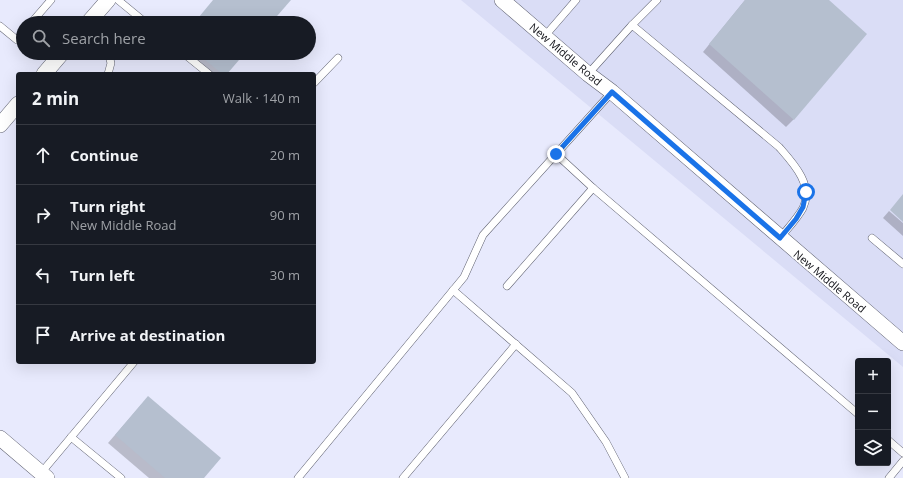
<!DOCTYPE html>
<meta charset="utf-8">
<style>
:root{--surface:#171b24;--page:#20242c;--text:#f1f3f6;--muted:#9ea1a6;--line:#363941}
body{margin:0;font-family:"Open Sans",sans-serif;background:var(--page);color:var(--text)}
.controls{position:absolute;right:12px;bottom:12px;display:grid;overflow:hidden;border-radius:4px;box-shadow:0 4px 16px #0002}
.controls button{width:36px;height:36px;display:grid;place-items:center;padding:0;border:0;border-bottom:1px solid var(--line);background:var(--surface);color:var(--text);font:20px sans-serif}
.stop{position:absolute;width:12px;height:12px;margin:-9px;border:3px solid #1a73e8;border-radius:50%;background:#fff}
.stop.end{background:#1a73e8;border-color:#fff;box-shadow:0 1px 4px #0008}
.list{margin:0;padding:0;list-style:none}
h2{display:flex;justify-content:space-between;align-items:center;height:52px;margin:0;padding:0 16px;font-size:17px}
h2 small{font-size:13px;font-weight:400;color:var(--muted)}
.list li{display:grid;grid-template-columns:26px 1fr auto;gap:12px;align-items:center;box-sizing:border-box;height:60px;padding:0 16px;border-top:1px solid var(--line)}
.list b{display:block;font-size:15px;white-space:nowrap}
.list p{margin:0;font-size:13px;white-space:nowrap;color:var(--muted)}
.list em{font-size:13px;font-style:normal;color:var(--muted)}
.icon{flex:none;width:22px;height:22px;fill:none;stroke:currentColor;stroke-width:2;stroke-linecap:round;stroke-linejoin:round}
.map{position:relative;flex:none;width:903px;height:478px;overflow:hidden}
.search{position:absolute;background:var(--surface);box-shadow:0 4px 16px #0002;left:16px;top:16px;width:300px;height:44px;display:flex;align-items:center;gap:10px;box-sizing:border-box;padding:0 14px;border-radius:22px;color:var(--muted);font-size:15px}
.panel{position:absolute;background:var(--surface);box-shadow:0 4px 16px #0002;left:16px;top:72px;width:300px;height:292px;border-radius:4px}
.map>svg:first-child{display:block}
.built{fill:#daddf6}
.shadow{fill:#0003}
.building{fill:#b5bfcf}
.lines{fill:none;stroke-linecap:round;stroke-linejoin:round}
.service-casing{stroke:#5e606f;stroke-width:8}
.minor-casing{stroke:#5e606f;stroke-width:16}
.service{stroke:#fff;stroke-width:7}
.minor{stroke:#fff;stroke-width:15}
.route{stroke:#1a73e8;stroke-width:5}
.labels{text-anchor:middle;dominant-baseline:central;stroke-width:3.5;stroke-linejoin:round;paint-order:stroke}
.street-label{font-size:11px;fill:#101117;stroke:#fff}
</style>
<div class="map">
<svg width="903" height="478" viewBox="0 0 903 478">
<rect width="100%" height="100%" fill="#e8eafd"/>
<polygon class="built" points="461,0 903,0 903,367"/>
<g class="shadow">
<polygon points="745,0 828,0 794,119 786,127 703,52"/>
<polygon points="181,53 244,53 226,74 206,74"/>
<polygon points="889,211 903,223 903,236 883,218"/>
<polygon points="141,405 203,478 149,478 108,443"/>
</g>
<g class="building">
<polygon points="213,0 291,0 271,23 194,23"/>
<polygon points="745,0 829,0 867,34 794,120 709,44"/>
<polygon points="197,53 245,53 227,74 222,74"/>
<polygon points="903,194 903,222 890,210"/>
<polygon points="148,396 221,458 204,478 165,478 115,435"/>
</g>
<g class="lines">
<g class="service-casing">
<g id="service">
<polyline points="118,0 146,23"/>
<polyline points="31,23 51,0"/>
<polyline points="632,25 657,0"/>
<polyline points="0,26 17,40 23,33"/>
<polyline points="544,37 576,0"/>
<polyline points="183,53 209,74"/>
<polyline points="108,74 111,63 108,53"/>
<path d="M588,74L632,25L779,147C793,163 814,185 803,208C797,219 788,228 780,238"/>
<polyline points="314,83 338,58"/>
<polyline points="593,188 858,414"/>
<polyline points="872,238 903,264"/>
<polyline points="507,286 593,188 556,154"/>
<polyline points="453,290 572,393 606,442 625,478"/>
<polyline points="71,437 121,478"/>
<polyline points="888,440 903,453"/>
<polyline points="41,473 134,362"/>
<polyline points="298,478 464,277 483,235 612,92"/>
<polyline points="403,478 516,344"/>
<polyline points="889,478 903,461"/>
</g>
</g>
<g class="minor-casing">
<g id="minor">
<polyline points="502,0 588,74 612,92 903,343"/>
<polyline points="88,23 108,0"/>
<polyline points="44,74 62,53"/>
<polyline points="0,125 18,104"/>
<polyline points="0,438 47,478"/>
</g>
</g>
<use href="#service" class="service"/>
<use href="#minor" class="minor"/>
</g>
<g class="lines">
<polyline class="route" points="556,154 612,92 780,238 796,219 803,207 806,192"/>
</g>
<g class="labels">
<g class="street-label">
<text transform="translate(566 54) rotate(40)">New Middle Road</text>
<text transform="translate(830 281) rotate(40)">New Middle Road</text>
</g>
</g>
</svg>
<div class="controls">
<button>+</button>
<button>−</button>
<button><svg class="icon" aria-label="layers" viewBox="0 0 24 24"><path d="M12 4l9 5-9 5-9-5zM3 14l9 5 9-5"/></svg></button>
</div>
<div class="stop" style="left:806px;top:192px"></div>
<div class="stop end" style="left:556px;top:154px"></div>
<div class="search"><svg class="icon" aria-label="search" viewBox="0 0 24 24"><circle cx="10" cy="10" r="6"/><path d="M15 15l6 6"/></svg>Search here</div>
<section class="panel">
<h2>2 min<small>Walk · 140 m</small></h2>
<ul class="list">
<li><svg class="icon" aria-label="ahead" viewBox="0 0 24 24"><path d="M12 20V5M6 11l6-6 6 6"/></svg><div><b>Continue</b></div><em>20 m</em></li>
<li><svg class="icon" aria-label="right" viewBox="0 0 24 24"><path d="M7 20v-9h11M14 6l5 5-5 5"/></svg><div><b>Turn right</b><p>New Middle Road</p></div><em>90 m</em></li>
<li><svg class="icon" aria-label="left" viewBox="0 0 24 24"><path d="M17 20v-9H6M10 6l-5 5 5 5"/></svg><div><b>Turn left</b></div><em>30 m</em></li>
<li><svg class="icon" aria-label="arrive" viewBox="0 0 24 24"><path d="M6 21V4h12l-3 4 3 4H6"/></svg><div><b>Arrive at destination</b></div></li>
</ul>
</section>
</div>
